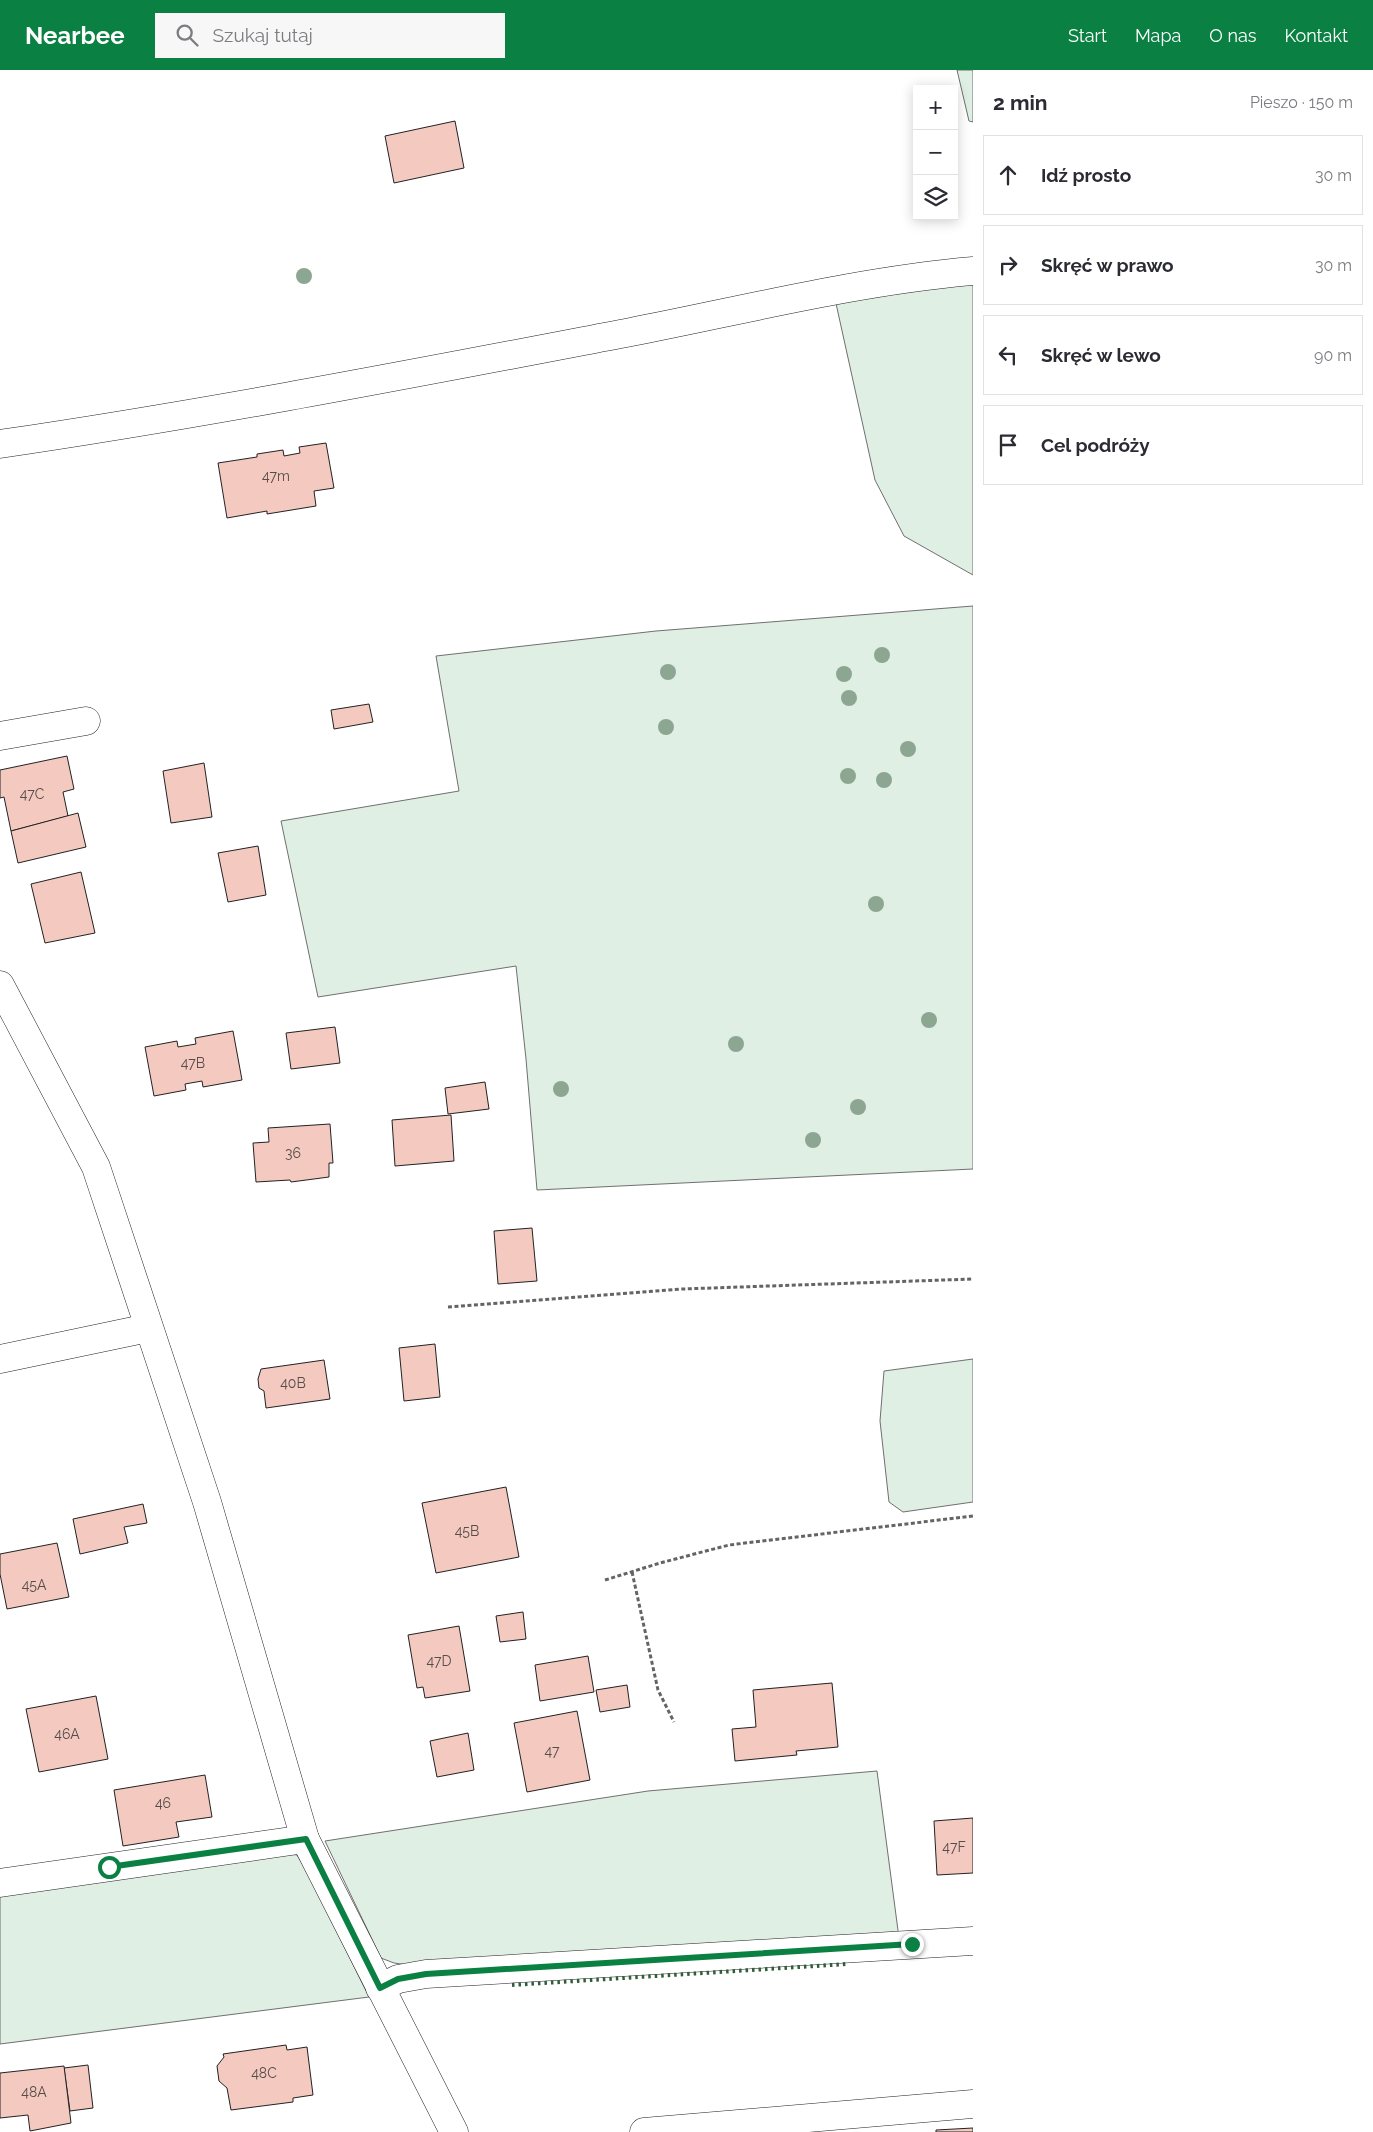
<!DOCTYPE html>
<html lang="pl">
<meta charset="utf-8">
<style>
:root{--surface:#fff;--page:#f7f7f7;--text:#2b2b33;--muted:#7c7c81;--line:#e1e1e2;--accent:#0b8043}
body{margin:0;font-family:Raleway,sans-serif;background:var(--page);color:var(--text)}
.controls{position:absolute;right:15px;top:15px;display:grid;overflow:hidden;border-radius:0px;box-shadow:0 2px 12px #0003}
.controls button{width:45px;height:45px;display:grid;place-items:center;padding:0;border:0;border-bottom:1px solid var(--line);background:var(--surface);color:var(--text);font:25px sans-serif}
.stop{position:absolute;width:15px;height:15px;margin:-11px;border:4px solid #0b8043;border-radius:50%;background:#fff}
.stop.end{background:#0b8043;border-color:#fff;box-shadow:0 1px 5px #0008}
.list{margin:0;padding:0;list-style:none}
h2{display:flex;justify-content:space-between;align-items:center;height:65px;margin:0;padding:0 20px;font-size:21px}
h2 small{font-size:16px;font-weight:400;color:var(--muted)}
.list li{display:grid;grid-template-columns:32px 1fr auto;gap:15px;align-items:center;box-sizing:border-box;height:80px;margin:0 10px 10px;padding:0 10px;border:1px solid var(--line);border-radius:0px}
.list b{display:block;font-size:19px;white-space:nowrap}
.list em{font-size:16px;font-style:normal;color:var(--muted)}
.icon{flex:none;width:28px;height:28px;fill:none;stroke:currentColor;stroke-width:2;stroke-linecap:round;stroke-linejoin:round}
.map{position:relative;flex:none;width:973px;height:2062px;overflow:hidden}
header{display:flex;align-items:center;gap:30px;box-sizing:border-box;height:70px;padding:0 25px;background:var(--accent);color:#fff}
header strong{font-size:24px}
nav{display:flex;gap:28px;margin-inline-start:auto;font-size:18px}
.search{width:350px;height:45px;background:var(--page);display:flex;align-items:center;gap:12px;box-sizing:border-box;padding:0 18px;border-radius:0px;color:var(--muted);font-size:19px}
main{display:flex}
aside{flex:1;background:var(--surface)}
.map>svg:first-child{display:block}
.green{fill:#e0efe3;stroke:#6f6f6f}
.building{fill:#f3c9c0;stroke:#222}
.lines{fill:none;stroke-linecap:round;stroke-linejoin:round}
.minor-casing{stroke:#222;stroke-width:29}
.path{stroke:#646464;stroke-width:3;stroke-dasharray:4 2.5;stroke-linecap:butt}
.minor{stroke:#fff;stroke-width:28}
.hedge{stroke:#2f5e38;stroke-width:4;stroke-dasharray:2.5 4;stroke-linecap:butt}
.tree{fill:#8da692}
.route{stroke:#0b8043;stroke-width:6}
.labels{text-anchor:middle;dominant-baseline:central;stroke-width:4;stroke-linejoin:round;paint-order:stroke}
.number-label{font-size:14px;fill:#564c4a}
</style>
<header>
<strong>Nearbee</strong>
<div class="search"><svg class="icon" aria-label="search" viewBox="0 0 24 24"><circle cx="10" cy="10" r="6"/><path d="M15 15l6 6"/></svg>Szukaj tutaj</div>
<nav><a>Start</a><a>Mapa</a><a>O nas</a><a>Kontakt</a></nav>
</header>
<main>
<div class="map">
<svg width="973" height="2062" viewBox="0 0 973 2062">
<rect width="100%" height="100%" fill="#fff"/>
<g class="green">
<polygon points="957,0 973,0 973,52 969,51"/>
<polygon points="973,213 973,505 904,466 875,410 835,229"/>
<polygon points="973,536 973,1099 537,1120 526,989 516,896 318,927 281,751 459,721 436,586 656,561"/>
<polygon points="973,1289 973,1432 903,1442 889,1432 880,1351 884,1301"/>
<polygon points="877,1701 899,1868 414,1896 394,1893 381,1888 325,1771 648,1721"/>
<polygon points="285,1783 297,1785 308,1803 369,1927 0,1974 0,1820"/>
</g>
<g class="building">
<polygon points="455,51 464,98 394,113 385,66"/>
<polygon points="326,373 334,418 314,421 316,436 267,444 267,441 227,448 218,393 257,387 257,384 283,380 284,386 300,383 299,377"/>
<polygon points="369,634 373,652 334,659 331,640"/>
<polygon points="67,686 74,719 63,722 68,746 11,761 4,727 0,728 0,700"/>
<polygon points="204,693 212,747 171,753 163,701"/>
<polygon points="78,743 86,777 18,793 11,761"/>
<polygon points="258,776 266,825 228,832 218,783"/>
<polygon points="81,802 95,863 45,873 31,814"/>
<polygon points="335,957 340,993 291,999 286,963"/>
<polygon points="233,961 242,1010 203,1017 202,1011 185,1014 186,1020 154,1026 145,977 177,971 178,977 196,974 195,968"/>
<polygon points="485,1012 489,1039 448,1044 445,1018"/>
<polygon points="451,1045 454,1091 395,1096 392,1050"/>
<polygon points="330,1054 333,1093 329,1093 329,1107 291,1112 290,1110 256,1112 253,1073 269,1072 268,1058"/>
<polygon points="532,1158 537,1211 498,1214 494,1161"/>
<polygon points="435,1274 440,1327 404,1331 399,1278"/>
<polygon points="324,1290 330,1329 266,1338 264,1321 259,1318 258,1309 261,1299"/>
<polygon points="506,1417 519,1487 436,1503 422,1433"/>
<polygon points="143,1434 147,1453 124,1457 128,1473 80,1484 73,1449"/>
<polygon points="57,1473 69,1527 7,1539 0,1504 0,1484"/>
<polygon points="523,1542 526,1569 500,1572 496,1546"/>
<polygon points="459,1556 470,1621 425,1628 423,1617 417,1618 408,1565"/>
<polygon points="588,1586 594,1622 540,1631 535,1595"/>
<polygon points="832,1613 838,1677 796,1681 797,1685 735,1691 732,1659 756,1657 753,1620"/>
<polygon points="627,1615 630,1637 600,1642 596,1620"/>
<polygon points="96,1626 108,1689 39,1702 26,1639"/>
<polygon points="577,1641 590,1710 527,1722 514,1653"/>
<polygon points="468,1663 474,1700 437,1707 430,1671"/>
<polygon points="205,1705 212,1747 176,1752 179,1767 123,1776 114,1720"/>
<polygon points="973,1748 973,1803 937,1805 934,1751"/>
<polygon points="286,1975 287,1980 307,1977 313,2025 293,2028 293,2032 231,2040 227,2018 219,2011 217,1996 224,1987 223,1984"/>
<polygon points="88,1995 93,2038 70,2041 64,1998"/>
<polygon points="64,1996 71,2053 30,2061 28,2045 0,2048 0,2003"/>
<polygon points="973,2058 973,2062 936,2062 936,2060"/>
</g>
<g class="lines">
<g class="minor-casing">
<g id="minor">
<path d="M0,374C211,343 421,302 631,262C744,240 858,211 973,201"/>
<polyline points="0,666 86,651"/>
<polyline points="0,915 96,1097 207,1432 305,1769 454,2062"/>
<polyline points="0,1289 148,1258"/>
<polyline points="0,1813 305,1769"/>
<polyline points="380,1918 398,1909 426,1904 973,1871"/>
<polyline points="644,2062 973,2034"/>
</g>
</g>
<g class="path">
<polyline points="448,1237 682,1219 973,1209"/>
<polyline points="632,1502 658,1620 674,1652"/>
<polyline points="605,1510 660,1493 729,1475 973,1446"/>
</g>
<use href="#minor" class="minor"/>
<polyline class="hedge" points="512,1915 847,1894"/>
</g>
<g class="tree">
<circle cx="304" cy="206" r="8"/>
<circle cx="882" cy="585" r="8"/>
<circle cx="668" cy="602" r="8"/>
<circle cx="844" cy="604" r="8"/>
<circle cx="849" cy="628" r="8"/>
<circle cx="666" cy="657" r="8"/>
<circle cx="908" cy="679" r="8"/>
<circle cx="848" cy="706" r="8"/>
<circle cx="884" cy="710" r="8"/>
<circle cx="876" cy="834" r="8"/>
<circle cx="929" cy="950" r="8"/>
<circle cx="736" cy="974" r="8"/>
<circle cx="561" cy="1019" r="8"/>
<circle cx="858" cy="1037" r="8"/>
<circle cx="813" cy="1070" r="8"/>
</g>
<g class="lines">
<polyline class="route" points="109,1797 306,1769 380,1918 398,1909 426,1904 912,1874"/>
</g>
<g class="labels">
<g class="number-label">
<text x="276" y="406">47m</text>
<text x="32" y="724">47C</text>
<text x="193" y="993">47B</text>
<text x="293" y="1083">36</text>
<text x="293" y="1313">40B</text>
<text x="467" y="1461">45B</text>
<text x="34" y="1515">45A</text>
<text x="439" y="1591">47D</text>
<text x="67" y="1664">46A</text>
<text x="552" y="1681">47</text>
<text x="163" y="1733">46</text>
<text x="954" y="1777">47F</text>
<text x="264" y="2003">48C</text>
<text x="34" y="2022">48A</text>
</g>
</g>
</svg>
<div class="controls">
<button>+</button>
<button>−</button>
<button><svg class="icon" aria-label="layers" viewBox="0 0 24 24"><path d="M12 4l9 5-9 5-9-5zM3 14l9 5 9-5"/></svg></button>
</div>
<div class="stop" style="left:109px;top:1797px"></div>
<div class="stop end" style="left:912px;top:1874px"></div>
</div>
<aside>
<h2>2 min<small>Pieszo · 150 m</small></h2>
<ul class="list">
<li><svg class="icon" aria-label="ahead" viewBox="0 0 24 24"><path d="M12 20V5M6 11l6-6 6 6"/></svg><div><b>Idź prosto</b></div><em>30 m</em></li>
<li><svg class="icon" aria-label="right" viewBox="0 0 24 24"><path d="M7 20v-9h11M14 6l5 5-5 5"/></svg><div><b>Skręć w prawo</b></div><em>30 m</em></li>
<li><svg class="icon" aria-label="left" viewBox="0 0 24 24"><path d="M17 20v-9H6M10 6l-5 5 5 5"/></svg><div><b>Skręć w lewo</b></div><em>90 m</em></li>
<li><svg class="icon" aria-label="arrive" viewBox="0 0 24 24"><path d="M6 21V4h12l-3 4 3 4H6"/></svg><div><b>Cel podróży</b></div></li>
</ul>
</aside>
</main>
